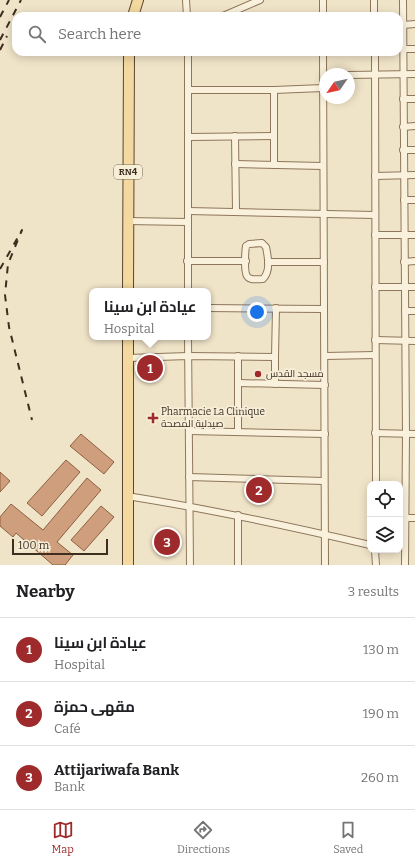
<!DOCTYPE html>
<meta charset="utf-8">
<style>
:root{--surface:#fff;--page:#f6f6f6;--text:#202124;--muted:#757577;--line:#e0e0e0;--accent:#9e2a2b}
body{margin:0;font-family:Bitter,Cairo,serif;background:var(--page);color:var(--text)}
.controls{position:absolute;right:12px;bottom:12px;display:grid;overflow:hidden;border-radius:8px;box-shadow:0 2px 10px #0003}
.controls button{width:36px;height:36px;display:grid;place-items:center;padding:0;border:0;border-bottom:1px solid var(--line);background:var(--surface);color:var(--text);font:20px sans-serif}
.compass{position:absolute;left:319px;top:68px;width:36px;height:36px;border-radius:50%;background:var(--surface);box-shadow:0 2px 10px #0003;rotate:236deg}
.scale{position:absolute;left:12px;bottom:10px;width:96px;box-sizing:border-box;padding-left:4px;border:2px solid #3d2e20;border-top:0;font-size:11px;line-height:14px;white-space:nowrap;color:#3d2e20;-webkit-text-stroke:3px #f7eed8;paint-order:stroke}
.you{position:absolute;left:257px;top:312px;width:14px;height:14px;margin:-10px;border:3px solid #fff;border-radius:50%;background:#1a73e8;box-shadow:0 0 0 6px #1a73e833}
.badge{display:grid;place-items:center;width:26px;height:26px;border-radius:50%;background:var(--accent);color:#fff;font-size:13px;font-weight:700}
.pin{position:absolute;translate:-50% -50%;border:2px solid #fff;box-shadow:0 1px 4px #0006}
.popup{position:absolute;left:89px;top:288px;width:122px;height:52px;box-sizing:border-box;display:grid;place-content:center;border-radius:8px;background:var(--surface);filter:drop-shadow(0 1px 3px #0005);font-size:13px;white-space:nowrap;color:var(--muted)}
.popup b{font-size:15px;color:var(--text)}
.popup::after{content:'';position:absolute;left:50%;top:100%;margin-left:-8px;border:8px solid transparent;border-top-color:var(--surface)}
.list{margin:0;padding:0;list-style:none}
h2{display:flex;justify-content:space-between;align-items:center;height:52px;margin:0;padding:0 16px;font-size:17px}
h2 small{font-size:13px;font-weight:400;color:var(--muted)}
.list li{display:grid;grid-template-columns:26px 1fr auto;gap:12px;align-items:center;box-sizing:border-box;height:64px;padding:0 16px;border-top:1px solid var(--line)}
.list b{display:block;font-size:15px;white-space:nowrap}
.list p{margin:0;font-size:13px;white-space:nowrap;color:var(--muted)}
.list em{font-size:13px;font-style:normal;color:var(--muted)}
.icon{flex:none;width:22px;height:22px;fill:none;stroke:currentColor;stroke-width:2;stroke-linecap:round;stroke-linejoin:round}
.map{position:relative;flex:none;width:415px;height:565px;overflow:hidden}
.search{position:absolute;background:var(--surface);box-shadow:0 2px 10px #0003;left:12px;right:12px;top:12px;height:44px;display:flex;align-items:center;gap:10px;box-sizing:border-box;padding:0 14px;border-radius:12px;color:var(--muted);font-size:15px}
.sheet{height:244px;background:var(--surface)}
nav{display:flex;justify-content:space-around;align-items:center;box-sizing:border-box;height:56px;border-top:1px solid var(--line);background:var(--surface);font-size:11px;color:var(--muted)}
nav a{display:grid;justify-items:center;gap:2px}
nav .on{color:var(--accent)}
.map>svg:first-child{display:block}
.building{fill:#cf9f7d;stroke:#8d5f41}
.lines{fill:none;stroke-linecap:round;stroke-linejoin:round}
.street-casing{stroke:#8d765c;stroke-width:8}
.primary-casing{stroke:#5b4430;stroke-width:12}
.street{stroke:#faf1dc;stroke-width:6}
.primary{stroke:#f3d9a0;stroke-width:10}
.rail{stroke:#3d2e20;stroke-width:2;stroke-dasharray:7 7;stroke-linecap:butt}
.poi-dot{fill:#9e2a2b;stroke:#f7eed8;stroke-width:1.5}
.labels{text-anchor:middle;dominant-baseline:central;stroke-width:3.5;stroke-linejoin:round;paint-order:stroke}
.shield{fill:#f7eed8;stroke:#756857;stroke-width:1}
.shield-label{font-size:9px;font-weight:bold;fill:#3d2e20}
.poi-label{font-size:10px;fill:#3d2e20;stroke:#f7eed8;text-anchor:start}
</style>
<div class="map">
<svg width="415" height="565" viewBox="0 0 415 565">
<rect width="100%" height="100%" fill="#f0e4c8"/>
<g class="building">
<polygon points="81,434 114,462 104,474 70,446"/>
<polygon points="66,460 80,472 42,516 27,503"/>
<polygon points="0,472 10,481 0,492"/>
<polygon points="87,478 101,490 57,542 73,555 65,565 53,565 16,533 13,537 0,526 0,517 11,504 43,530"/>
<polygon points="101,506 114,517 84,551 71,540"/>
</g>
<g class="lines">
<g class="street-casing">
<g id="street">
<polyline points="186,0 187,16"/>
<polyline points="374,0 374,16"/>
<polyline points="403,0 406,434 405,565"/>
<polyline points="223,16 260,0"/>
<polyline points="323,16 323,0"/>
<polyline points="403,25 415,24"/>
<polyline points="403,49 415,49"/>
<polyline points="323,52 325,565"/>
<polyline points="375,52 376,484"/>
<polyline points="349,75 415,74"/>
<polyline points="188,90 274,90 323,88"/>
<polyline points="403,99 415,99"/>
<polyline points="403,127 415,126"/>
<polyline points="235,136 236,211"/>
<polyline points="188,137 274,136"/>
<polyline points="403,150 415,150"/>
<polyline points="235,164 323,166"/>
<polyline points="274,165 274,90"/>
<polyline points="375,176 415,175"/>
<polyline points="404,200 415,200"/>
<polyline points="188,211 375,215"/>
<polyline points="127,221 187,222"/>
<polyline points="375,235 415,235"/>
<path d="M262,243L266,247C268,257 271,271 263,279C258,279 250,281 247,276C244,272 245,252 246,246L249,244Z"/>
<polyline points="187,261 246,261"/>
<polyline points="268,262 324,262"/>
<polyline points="404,262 415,261"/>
<polyline points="375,287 415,287"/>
<polyline points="188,291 188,52"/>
<polyline points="208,308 324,309"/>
<polyline points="405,311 415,311"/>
<polyline points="188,337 190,565"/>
<polyline points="375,340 415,341"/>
<polyline points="325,356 375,355"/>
<polyline points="275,357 275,384"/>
<polyline points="128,358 188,356 275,357 276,308"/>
<polyline points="238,383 325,385"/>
<polyline points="189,431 325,434"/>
<polyline points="238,432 238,356"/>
<polyline points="375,433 415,434"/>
<polyline points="189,477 324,481"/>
<path d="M127,496C209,509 289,526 370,545"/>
<polyline points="238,515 238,565"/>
<polyline points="400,518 415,518"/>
<polyline points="375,550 376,565"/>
</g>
</g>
<g class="primary-casing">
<g id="primary">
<polyline points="133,16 138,0"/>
<polyline points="128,291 129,52"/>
<polyline points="128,337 128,565"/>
</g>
</g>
<use href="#street" class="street"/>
<use href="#primary" class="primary"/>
<g class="rail">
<polyline points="0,17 9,0"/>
<polyline points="0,40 21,0"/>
<polyline points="0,50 7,36"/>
<polyline points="0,269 22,230 8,264 5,295 9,327 32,420"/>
</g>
</g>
<g class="poi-dot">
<circle cx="258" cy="374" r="4"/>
<path d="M151 412h4v4h4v4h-4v4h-4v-4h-4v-4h4z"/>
</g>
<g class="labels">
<rect class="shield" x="114" y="165" width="28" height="14" rx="3"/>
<g class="shield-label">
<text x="128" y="172">RN4</text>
</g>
<g class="poi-label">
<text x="266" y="374">مسجد القدس</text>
<text x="161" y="412">Pharmacie La Clinique<tspan x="161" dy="12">صيدلية المصحة</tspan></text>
</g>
</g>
</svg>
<div class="controls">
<button><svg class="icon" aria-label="locate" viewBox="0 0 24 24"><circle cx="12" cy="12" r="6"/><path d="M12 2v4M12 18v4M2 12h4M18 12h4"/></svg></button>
<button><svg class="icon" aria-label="layers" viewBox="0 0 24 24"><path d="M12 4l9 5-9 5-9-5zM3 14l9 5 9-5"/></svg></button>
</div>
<svg class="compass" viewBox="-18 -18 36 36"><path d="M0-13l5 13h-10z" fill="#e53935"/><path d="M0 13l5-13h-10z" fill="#757577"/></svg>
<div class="scale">100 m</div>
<div class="you"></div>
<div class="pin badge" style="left:150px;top:368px">1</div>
<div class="popup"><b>عيادة ابن سينا</b>Hospital</div>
<div class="pin badge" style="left:259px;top:490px">2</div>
<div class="pin badge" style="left:167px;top:542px">3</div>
<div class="search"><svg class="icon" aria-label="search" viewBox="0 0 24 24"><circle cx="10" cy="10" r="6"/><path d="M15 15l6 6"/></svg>Search here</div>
</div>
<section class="sheet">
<h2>Nearby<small>3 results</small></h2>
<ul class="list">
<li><span class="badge">1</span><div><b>عيادة ابن سينا</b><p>Hospital</p></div><em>130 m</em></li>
<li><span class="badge">2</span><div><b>مقهى حمزة</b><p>Café</p></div><em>190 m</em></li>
<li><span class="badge">3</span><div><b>Attijariwafa Bank</b><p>Bank</p></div><em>260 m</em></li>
</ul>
</section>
<nav>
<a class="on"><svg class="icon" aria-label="map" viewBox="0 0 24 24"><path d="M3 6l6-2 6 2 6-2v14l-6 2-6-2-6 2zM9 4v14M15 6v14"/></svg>Map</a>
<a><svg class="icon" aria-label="directions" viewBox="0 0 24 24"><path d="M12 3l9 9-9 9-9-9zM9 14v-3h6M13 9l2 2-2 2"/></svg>Directions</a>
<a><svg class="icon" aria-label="saved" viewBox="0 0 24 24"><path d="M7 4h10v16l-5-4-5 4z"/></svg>Saved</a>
</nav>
